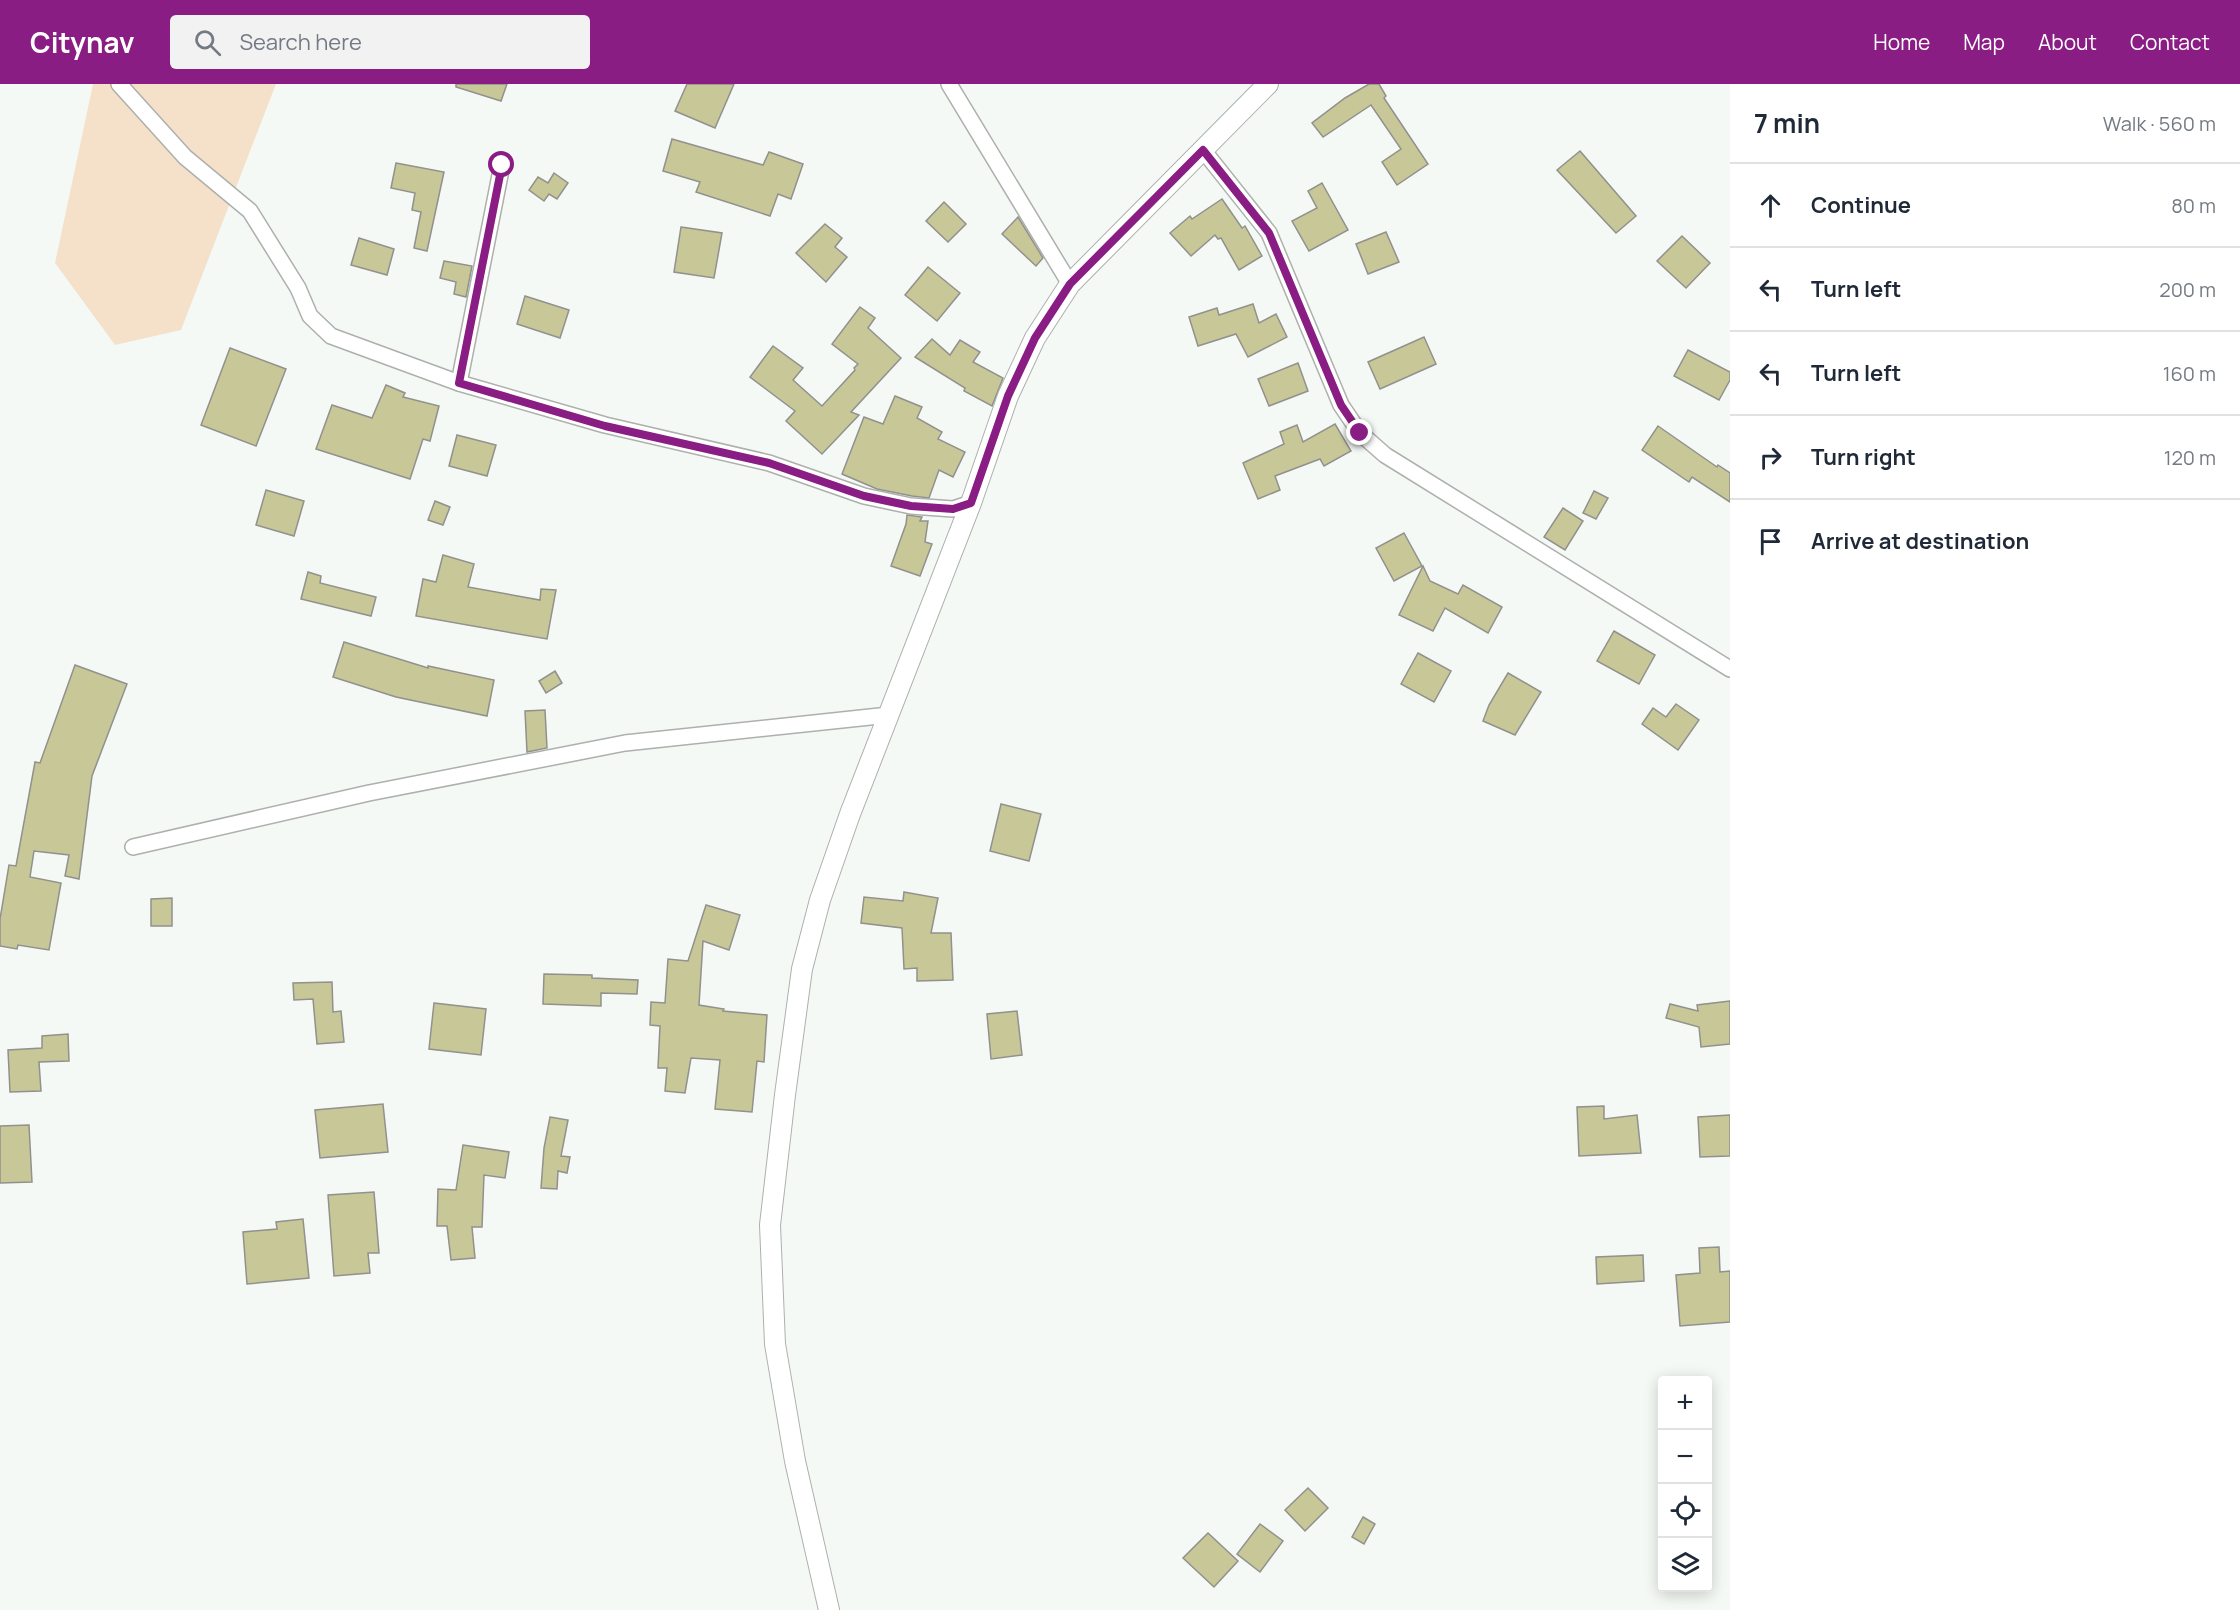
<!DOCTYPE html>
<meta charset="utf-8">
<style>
:root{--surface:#fff;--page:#f2f2f3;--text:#1f2937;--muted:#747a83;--line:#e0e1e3;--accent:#891d83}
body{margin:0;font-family:Manrope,sans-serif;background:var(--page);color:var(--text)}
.controls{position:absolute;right:18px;bottom:18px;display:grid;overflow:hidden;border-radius:6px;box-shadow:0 3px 15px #0003}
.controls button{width:54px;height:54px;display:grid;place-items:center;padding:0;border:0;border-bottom:2px solid var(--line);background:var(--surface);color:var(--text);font:30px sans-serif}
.stop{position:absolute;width:18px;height:18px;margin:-14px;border:4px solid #891d83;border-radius:50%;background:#fff}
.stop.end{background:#891d83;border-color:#fff;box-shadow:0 2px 6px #0008}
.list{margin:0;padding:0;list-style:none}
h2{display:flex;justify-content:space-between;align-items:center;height:78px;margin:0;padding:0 24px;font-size:26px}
h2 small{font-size:20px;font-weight:400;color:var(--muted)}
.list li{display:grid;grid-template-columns:39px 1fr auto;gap:18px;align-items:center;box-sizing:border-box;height:84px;padding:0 24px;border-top:2px solid var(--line)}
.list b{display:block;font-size:22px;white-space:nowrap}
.list em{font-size:20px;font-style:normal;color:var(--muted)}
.icon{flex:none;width:33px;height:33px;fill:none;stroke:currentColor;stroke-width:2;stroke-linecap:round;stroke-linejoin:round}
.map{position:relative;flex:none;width:1730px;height:1526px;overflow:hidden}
header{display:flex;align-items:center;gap:36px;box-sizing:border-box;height:84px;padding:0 30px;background:var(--accent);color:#fff}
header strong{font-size:28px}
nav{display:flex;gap:33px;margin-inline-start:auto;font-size:21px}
.search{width:420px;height:54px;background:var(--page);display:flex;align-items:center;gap:15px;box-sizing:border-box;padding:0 21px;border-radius:6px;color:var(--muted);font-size:22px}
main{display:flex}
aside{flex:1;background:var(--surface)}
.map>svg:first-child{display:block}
.green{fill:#f5e1ca}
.building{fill:#c8c798;stroke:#91918d;stroke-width:1.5}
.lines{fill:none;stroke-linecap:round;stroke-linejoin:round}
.minor-casing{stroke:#adb0ac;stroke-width:18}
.tertiary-casing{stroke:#adb0ac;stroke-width:22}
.minor{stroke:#fff;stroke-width:15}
.tertiary{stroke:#fff;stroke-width:20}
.route{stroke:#891d83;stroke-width:8}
</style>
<header>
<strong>Citynav</strong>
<div class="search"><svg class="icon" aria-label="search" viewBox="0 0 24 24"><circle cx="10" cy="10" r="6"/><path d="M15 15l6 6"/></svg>Search here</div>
<nav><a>Home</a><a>Map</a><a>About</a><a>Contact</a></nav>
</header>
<main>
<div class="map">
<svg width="1730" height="1526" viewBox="0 0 1730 1526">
<rect width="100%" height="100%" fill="#f5f9f5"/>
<polygon class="green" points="93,0 276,0 181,246 115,261 55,179"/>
<g class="building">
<polygon points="456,0 507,0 501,17 456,3"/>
<polygon points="687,0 734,0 715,44 675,27"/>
<polygon points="1369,0 1379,0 1386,12 1384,14 1428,80 1397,101 1382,78 1401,65 1371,21 1323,53 1312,39 1345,14"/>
<polygon points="672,55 763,81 769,68 803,80 791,115 778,110 770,132 696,108 700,98 663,87"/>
<polygon points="1580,67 1636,132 1616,149 1557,86"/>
<polygon points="396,79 444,88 427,167 414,164 421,128 412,126 415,109 391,104"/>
<polygon points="554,89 568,99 557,115 549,110 544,117 529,106 538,93 548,99"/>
<polygon points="1322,99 1348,146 1309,167 1292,137 1317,124 1308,107"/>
<polygon points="1222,115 1242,144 1245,142 1262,172 1239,186 1221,154 1218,155 1215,151 1191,172 1170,149 1190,132 1192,135"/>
<polygon points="944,118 966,140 948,158 926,137"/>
<polygon points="1018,133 1043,174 1036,182 1002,150"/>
<polygon points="825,140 842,154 835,163 847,173 826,198 796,169"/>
<polygon points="681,143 722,149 714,194 674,188"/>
<polygon points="1386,148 1399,178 1368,190 1356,160"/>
<polygon points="1682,152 1710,179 1686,204 1657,177"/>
<polygon points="359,154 394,165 387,191 351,181"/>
<polygon points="444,177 472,182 466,213 454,210 456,198 440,194"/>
<polygon points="928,183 960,209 937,237 905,211"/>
<polygon points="525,212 569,226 560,254 517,240"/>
<polygon points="1253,220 1259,239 1276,230 1287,253 1248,273 1236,250 1198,262 1189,233 1217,224 1219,231"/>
<polygon points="860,223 875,234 868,244 901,274 851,328 859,331 822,370 786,337 795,327 750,293 773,262 803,284 793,296 822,322 855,286 854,284 858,280 832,260"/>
<polygon points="1424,253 1436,280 1380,305 1368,278"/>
<polygon points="932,255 950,271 960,256 980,268 973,278 1003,294 992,322 964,307 965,304 915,273"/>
<polygon points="230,264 286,285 256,362 201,341"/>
<polygon points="1688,266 1730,288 1730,296 1719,316 1674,292"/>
<polygon points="1298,279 1308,307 1269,322 1258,295"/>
<polygon points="386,301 405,309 403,313 439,322 430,357 423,355 410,395 316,365 332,321 372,334"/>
<polygon points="895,312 922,323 917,334 942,348 938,355 965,368 953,393 939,386 929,414 912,412 877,405 842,390 864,333 883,340"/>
<polygon points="1335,340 1351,367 1324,382 1320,375 1275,392 1280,406 1258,415 1243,379 1284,360 1280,348 1297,341 1303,358"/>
<polygon points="1658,342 1717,383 1718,381 1730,389 1730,418 1692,393 1689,398 1642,366"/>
<polygon points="457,351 496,361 487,392 449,382"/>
<polygon points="266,406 304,417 294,452 256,441"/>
<polygon points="1594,407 1608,414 1596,435 1583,429"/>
<polygon points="435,417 450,423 443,441 428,436"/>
<polygon points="1563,424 1583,437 1565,466 1544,453"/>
<polygon points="907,431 922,433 920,437 928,437 925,458 932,460 920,492 891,482 906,440"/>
<polygon points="1404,449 1422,482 1394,497 1376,464"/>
<polygon points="443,471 474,480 468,503 540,516 541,505 556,506 547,555 416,532 423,495 436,498"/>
<polygon points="1423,482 1430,497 1458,510 1463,501 1502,523 1488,549 1445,524 1433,547 1399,531"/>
<polygon points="308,488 321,492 320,499 376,513 371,532 301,515"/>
<polygon points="1614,547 1655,571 1639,600 1597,577"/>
<polygon points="344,558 428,584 428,582 494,596 487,632 396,613 333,593"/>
<polygon points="1418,569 1451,587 1434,618 1401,600"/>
<polygon points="75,581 127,600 92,692 79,795 65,792 69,771 34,767 30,793 61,799 49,866 18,861 17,865 0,862 0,835 9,781 16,782 35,678 40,679"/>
<polygon points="555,587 562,599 546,609 539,597"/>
<polygon points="1508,589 1541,608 1515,651 1483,637 1489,621"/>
<polygon points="1676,620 1699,636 1678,666 1642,640 1653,624 1666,633"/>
<polygon points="545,626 547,664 527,668 525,627"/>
<polygon points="1001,720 1041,730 1029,777 990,767"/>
<polygon points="904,808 938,814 931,849 951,849 953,896 917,897 917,884 904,885 902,844 861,839 864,813 903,817"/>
<polygon points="172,814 172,842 151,842 151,815"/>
<polygon points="706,821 740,831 729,866 703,857 699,921 724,925 723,927 767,931 764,978 757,977 752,1028 715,1025 720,976 691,974 685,1009 665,1007 667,984 658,984 660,942 650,941 651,918 665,919 668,875 688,877"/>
<polygon points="544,890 592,891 592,894 638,896 637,910 601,909 601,922 543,920"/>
<polygon points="332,898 333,928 341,927 344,958 317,960 313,915 294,916 293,899"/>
<polygon points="1730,917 1730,960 1701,963 1699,943 1666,934 1670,920 1698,927 1697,921"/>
<polygon points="434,919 486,925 481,971 429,965"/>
<polygon points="1017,927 1022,971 991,975 987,930"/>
<polygon points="68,950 69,977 39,978 41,1007 10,1008 8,966 42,964 42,952"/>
<polygon points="383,1020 388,1068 320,1074 315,1026"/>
<polygon points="1604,1022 1604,1035 1637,1031 1641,1069 1579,1072 1577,1023"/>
<polygon points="1730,1031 1730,1072 1700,1073 1698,1033"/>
<polygon points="550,1033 568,1036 561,1072 570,1073 567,1089 558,1087 557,1105 541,1104 544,1064"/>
<polygon points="29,1041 32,1098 0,1099 0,1042"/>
<polygon points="463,1061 509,1068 505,1094 484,1091 482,1143 472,1143 475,1174 451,1176 447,1142 437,1142 438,1105 456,1106"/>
<polygon points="374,1108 379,1169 368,1169 370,1189 334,1192 328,1111"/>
<polygon points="303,1135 309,1194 247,1200 243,1148 277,1145 276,1138"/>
<polygon points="1719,1163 1720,1188 1730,1187 1730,1238 1680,1242 1676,1191 1700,1189 1699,1164"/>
<polygon points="1643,1171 1644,1197 1597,1200 1596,1173"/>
<polygon points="1308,1404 1328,1424 1305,1447 1285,1426"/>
<polygon points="1363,1433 1375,1440 1364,1460 1352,1453"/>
<polygon points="1260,1440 1283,1457 1260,1488 1237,1470"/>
<polygon points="1208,1449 1238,1477 1214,1503 1183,1474"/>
</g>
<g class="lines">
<g class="minor-casing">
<g id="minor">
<polyline points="119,0 185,73 250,127 298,204 310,232 331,252 459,299 605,341 769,379 864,412 911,422 953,425 971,419"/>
<polyline points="949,0 1070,200"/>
<polyline points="1203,66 1269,149 1341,321 1360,349 1385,371 1730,585"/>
<polyline points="459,299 502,81"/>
<polyline points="133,763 369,709 625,659 889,631"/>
</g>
</g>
<g class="tertiary-casing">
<polyline id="tertiary" points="829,1526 795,1377 775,1260 770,1141 785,1011 802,885 820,816 850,730 971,419 1008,312 1035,254 1070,200 1268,0"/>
</g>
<use href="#minor" class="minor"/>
<use href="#tertiary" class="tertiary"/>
</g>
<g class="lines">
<polyline class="route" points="502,81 459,299 605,342 769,379 864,412 911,422 953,425 971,419 1008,312 1035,254 1070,200 1203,66 1269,149 1341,321 1360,349"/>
</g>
</svg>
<div class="controls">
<button>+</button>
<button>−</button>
<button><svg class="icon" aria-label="locate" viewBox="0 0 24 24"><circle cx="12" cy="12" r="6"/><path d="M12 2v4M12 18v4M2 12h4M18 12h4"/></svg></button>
<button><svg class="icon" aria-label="layers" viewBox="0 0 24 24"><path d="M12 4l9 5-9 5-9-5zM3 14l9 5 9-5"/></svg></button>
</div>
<div class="stop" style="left:502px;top:81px"></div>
<div class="stop end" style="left:1360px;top:349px"></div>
</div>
<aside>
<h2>7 min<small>Walk · 560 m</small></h2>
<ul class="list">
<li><svg class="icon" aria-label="ahead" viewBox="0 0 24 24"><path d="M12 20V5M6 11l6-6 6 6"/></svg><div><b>Continue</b></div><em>80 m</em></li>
<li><svg class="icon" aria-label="left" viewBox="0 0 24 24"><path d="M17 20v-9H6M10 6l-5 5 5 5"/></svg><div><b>Turn left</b></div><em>200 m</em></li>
<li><svg class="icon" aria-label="left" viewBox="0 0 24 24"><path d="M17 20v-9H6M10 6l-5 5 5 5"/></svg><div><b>Turn left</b></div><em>160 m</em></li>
<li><svg class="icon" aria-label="right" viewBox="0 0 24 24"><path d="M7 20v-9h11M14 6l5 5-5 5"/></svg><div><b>Turn right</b></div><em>120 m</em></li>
<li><svg class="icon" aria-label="arrive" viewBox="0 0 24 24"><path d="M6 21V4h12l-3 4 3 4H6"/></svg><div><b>Arrive at destination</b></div></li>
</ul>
</aside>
</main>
